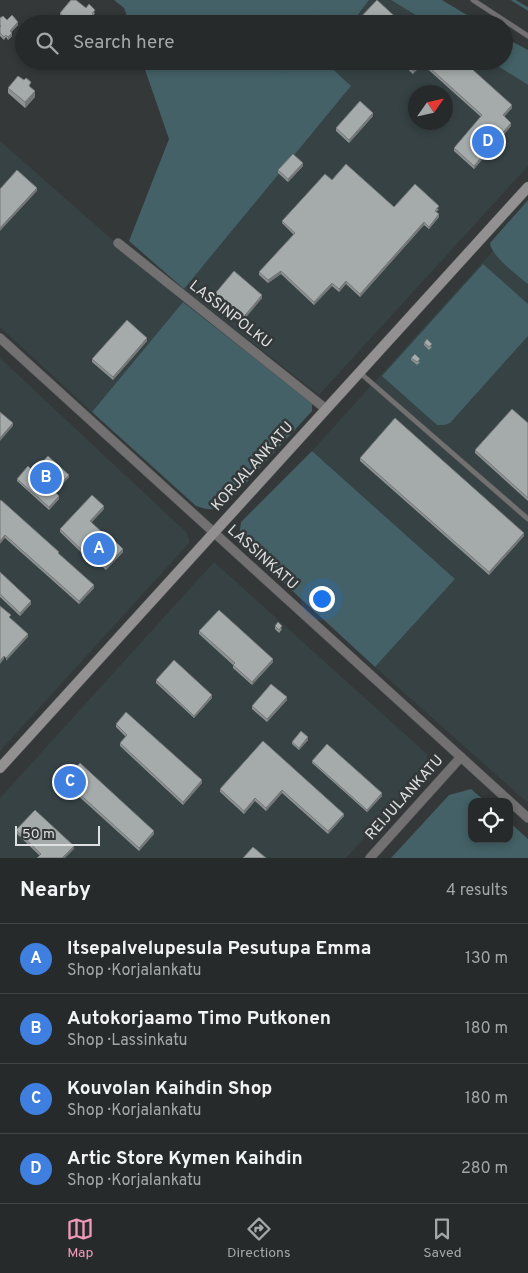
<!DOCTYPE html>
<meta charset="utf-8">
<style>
:root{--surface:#272a2a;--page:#2f3232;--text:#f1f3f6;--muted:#a4a7a8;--line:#434647;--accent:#f09ab7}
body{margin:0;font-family:Overpass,sans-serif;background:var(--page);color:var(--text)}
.controls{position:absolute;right:15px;bottom:15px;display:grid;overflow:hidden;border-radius:10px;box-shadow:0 2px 8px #0003}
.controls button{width:45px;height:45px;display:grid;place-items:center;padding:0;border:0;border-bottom:1px solid var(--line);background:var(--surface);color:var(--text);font:25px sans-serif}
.compass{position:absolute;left:408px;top:85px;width:45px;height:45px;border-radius:50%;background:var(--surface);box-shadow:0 2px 8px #0003;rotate:56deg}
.scale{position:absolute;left:15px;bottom:12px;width:85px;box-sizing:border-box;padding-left:5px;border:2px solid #dee0e1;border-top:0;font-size:14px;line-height:18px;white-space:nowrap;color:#dee0e1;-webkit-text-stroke:4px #343838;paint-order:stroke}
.you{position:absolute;left:321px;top:598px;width:18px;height:18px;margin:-12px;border:4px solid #fff;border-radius:50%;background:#1a73e8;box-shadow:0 0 0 8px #1a73e833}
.badge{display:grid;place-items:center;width:32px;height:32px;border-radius:50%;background:var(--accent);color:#fff;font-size:16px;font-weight:700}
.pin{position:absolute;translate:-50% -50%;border:2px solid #fff;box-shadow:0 1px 5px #0006}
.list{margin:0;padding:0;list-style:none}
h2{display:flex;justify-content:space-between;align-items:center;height:65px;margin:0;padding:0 20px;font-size:21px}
h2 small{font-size:16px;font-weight:400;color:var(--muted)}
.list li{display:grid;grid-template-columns:32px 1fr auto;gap:15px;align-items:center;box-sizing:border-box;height:70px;padding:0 20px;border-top:1px solid var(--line)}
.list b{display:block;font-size:19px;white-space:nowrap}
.list p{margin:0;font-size:16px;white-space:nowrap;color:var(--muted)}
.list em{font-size:16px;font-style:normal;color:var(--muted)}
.icon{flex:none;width:28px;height:28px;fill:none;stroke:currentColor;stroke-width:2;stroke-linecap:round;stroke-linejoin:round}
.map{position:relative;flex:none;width:528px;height:858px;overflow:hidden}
.search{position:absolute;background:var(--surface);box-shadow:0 2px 8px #0003;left:15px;right:15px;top:15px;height:55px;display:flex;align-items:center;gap:12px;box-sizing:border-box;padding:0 18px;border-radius:28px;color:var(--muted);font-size:19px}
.sheet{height:345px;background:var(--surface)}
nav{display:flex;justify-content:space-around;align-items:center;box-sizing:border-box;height:70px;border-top:1px solid var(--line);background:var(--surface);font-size:14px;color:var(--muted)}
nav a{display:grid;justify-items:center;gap:2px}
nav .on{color:var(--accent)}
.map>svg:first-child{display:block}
.built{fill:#364244;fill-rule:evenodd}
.green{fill:#436166}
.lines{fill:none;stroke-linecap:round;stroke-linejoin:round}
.stream{stroke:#436166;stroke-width:3}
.lane-casing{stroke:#535656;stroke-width:5.5}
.street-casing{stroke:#535656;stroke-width:10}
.secondary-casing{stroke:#535656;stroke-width:11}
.lane{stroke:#727071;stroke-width:4.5}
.street{stroke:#727071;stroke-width:9}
.secondary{stroke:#939091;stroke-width:10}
.wall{fill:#8e9292}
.shaded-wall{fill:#747777}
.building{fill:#a5aaaa;stroke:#747777}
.labels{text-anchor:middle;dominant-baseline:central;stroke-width:5;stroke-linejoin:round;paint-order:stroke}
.street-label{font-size:15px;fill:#dee0e1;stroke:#343838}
</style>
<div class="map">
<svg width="528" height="858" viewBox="0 0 528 858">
<rect width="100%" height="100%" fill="#343838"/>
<g class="built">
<polygon points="369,0 391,0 430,24 351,24"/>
<path d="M324,61H490L528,85V166L319,395L184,289L351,86ZM416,92H446V122H416Z"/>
<polygon points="0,141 183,302 92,412 0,327"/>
<polygon points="528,212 528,803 375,667 455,579 312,451"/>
<polygon points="0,358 187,533 190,542 0,751"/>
<polygon points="214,562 427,754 428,766 346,858 0,858 0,798"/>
</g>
<g class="green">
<polygon points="114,0 369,0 351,24 130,24 124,8"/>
<polygon points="391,0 442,0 482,24 430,24"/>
<polygon points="504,37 528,50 528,85 490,61 504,61"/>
<polygon points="142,61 324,61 351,86 184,289 129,241 169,139"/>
<path d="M528,200V284C517,275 491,256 490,243Z"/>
<polygon points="483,264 528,304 528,336 450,423 444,425 437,425 382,376"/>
<path d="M183,302L312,403V411L226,505C215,511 208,510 196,506L92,412Z"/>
<polygon points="312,451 455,579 375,667 246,548 239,538 241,522"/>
<polygon points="471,789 486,802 472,802 472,839 509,839 509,822 528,839 528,858 391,858 449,795"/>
</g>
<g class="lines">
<g class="stream">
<polyline points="192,0 221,24"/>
<polyline points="513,0 528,9"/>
<polyline points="302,24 322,0"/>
<polyline points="144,249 285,74 269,61"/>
<polyline points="509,830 528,846"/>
<path d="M399,858L445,805C454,799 462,799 472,803"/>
</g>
<g class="lane-casing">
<g id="lane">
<polyline points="473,0 528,36"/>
<polyline points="359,372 528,519"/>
</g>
</g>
<g class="street-casing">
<g id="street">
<polyline points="118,243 326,409"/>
<polyline points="0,338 528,818"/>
<polyline points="370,858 461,757"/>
</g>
</g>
<g class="secondary-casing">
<polyline id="secondary" points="0,768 528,187"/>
</g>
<use href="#lane" class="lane"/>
<use href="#street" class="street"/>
<use href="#secondary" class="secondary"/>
</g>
<g class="wall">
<polygon points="86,8 95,13 93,16 102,24 69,24 60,16 60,13"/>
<polygon points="0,18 7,20 18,25 11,32 12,36 8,40 6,37 4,40 0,36"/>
<polygon points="399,61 463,61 512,108 504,117 511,126 474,169 454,151 454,148 481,117 422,64 413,74"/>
<polygon points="8,88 31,88 35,97 25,108 8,93"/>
<polygon points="373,116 349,143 336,131 336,128"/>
<polygon points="303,166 288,182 278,173 278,170"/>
<polygon points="332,180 394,207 439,209 436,212 439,217 429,229 424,225 360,297 346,284 339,292 332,286 314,305 281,274 268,283 259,275 259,272 294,235 282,223 282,221"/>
<polygon points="213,296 262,298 241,323 213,299"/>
<polygon points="147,341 113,380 92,362 92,359"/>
<polygon points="424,343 432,347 429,350 424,345"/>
<polygon points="411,358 420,362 417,365 411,360"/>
<polygon points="528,423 528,501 475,453 475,450"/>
<polygon points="360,458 524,536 489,575 360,461"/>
<polygon points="33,471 69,477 55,492 59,499 49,510 17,481 17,479"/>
<polygon points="0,501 59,554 94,588 79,604 5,538"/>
<polygon points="104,509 91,523 123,552 106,570 89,554 86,557 60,532 60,529"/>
<polygon points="0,572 31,604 20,616 0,597"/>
<polygon points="275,626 282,629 279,633 275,629"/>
<polygon points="199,631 273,662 252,685 233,668 233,665 199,634"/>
<polygon points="156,680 212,698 194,718 156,683"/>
<polygon points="287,700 267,722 252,709 252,706"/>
<polygon points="116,724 202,783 183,805 120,746 120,743 126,737 116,727"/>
<polygon points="308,740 299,750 292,744 292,742"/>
<polygon points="263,741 344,816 328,834 282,793 266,811 255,801 244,814 220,792 220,789"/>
<polygon points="312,761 382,796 367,812 312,763"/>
<polygon points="64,780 154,834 139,851 64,783"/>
<polygon points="16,830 74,849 39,855 16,833"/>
</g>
<g class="shaded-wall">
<polygon points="18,22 18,25 10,34 10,31"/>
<polygon points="12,33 12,36 8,40 8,37"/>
<polygon points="422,61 422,64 413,74 413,71"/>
<polygon points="35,91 35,97 25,108 25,102"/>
<polygon points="512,105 512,108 503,118 503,115"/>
<polygon points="373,113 373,116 349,143 349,140"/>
<polygon points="511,123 511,126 474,169 474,166"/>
<polygon points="303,163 303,166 288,182 288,179"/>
<polygon points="37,188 37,191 0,231 0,228"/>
<polygon points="439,214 439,217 429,229 429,227"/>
<polygon points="424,222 424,225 360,297 360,294"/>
<polygon points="281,271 281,274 268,283 268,280"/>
<polygon points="346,281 346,284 339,292 339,289"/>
<polygon points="332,283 332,286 314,305 314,302"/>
<polygon points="262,295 262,298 241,323 241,320"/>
<polygon points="147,338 147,341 113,380 113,377"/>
<polygon points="13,423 13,426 0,441 0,438"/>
<polygon points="69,475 69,477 54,494 54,491"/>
<polygon points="59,496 59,499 49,510 49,507"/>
<polygon points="104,506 104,509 90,524 90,521"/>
<polygon points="524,533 524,536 489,575 489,572"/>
<polygon points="5,535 5,538 0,544 0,541"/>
<polygon points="123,549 123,552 106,570 106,567"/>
<polygon points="94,585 94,588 79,604 79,601"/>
<polygon points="31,601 31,604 20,616 20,613"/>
<polygon points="28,634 28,637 6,661 6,658"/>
<polygon points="4,656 4,659 0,664 0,661"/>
<polygon points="273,659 273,662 252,685 252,682"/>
<polygon points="212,695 212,698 194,718 194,716"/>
<polygon points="287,697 287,700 267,722 267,719"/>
<polygon points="308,737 308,740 299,750 299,748"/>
<polygon points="202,780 202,783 183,805 183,802"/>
<polygon points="282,790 282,793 266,811 266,808"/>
<polygon points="382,793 382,796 367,812 367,810"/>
<polygon points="255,798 255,801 244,814 244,811"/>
<polygon points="344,814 344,816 328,834 328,831"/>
<polygon points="154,831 154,834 139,851 139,848"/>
<polygon points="74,846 74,849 65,858 62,858"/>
</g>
<g class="building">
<polygon points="71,0 76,0 86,8 89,4 95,10 92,14 102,24 72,24 60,13"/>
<polygon points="377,0 403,24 360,24 357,21"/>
<polygon points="12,15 18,22 10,31 12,33 8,37 6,35 4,37 0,33 0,27 1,26 0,25 0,18 3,16 7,20"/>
<polygon points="402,61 463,61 512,105 503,115 511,123 474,166 454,148 482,115 422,61 413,71"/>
<polygon points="18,76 24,80 26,78 31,82 29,86 35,91 25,102 8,88"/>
<polygon points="360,101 373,113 349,140 336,128"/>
<polygon points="293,154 303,163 288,179 278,170"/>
<polygon points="346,164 394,207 415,184 439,206 435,211 439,214 429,227 424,222 360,294 346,281 339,289 332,283 314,302 281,271 268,280 259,272 295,233 282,221 325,174 332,180"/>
<polygon points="17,170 37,188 0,228 0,189"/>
<polygon points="234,271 262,295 241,320 213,296"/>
<polygon points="127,320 147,338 113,377 92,359"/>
<polygon points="427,339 432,344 429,347 424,343"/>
<polygon points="415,354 420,359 417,362 411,358"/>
<polygon points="512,409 528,423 528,498 475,450"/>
<polygon points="0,412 13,423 0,438"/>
<polygon points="395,418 524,533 489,572 360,458"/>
<polygon points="48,456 69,475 54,491 59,496 49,507 17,479 28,466 33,471"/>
<polygon points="92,495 104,506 90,521 105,535 107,533 123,549 106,567 89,551 86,554 60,529"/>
<polygon points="1,500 59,552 58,553 94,585 79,601 5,535 0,541 0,501"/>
<polygon points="0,572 31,601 20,613 0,594"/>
<polygon points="0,606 11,615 9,617 28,634 6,658 4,656 0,661"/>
<polygon points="219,610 273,659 252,682 233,665 235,663 199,631"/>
<polygon points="278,622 282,626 279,630 275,626"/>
<polygon points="174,660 212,695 194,716 156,680"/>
<polygon points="271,684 287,697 267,719 252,706"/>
<polygon points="126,712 202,780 183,802 120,743 127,735 116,724"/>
<polygon points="301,731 308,737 299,748 292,742"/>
<polygon points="263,741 344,814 328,831 282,790 266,808 255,798 244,811 220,789"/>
<polygon points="327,744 382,793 367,810 312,761"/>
<polygon points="80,763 154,831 139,848 64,780"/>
<polygon points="35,810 74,846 62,858 37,858 41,854 16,830"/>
<polygon points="253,847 266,858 243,858"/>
</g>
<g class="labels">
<g class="street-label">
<text transform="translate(230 315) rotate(38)">LASSINPOLKU</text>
<text transform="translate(253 467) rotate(-48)">KORJALANKATU</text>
<text transform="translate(262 558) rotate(42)">LASSINKATU</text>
<text transform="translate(405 798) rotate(-48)">REIJULANKATU</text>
</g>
</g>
</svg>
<div class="controls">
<button><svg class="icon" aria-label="locate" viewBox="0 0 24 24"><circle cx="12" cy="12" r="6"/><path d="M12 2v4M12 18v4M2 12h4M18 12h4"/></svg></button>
</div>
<svg class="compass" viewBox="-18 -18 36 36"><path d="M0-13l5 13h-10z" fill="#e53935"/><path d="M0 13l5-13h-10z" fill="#a4a7a8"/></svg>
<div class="scale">50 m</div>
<div class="you"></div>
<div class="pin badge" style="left:99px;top:549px;background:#3f7fe0">A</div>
<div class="pin badge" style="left:46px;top:478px;background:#3f7fe0">B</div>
<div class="pin badge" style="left:70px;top:782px;background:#3f7fe0">C</div>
<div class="pin badge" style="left:488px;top:142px;background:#3f7fe0">D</div>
<div class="search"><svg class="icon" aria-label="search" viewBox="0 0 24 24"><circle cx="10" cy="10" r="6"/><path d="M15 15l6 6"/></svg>Search here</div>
</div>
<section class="sheet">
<h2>Nearby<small>4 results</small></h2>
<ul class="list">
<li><span class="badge" style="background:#3f7fe0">A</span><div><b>Itsepalvelupesula Pesutupa Emma</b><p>Shop · Korjalankatu</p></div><em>130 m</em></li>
<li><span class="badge" style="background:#3f7fe0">B</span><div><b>Autokorjaamo Timo Putkonen</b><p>Shop · Lassinkatu</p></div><em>180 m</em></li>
<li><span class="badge" style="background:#3f7fe0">C</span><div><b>Kouvolan Kaihdin Shop</b><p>Shop · Korjalankatu</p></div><em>180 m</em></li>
<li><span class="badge" style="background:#3f7fe0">D</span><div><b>Artic Store Kymen Kaihdin</b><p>Shop · Korjalankatu</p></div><em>280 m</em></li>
</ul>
</section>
<nav>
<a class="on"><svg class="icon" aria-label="map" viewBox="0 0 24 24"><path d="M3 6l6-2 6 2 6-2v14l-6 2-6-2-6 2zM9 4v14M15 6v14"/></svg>Map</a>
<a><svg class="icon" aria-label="directions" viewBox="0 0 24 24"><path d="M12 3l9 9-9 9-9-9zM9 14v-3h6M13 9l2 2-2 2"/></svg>Directions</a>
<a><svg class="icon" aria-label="saved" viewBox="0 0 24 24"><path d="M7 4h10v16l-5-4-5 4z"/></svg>Saved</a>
</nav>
